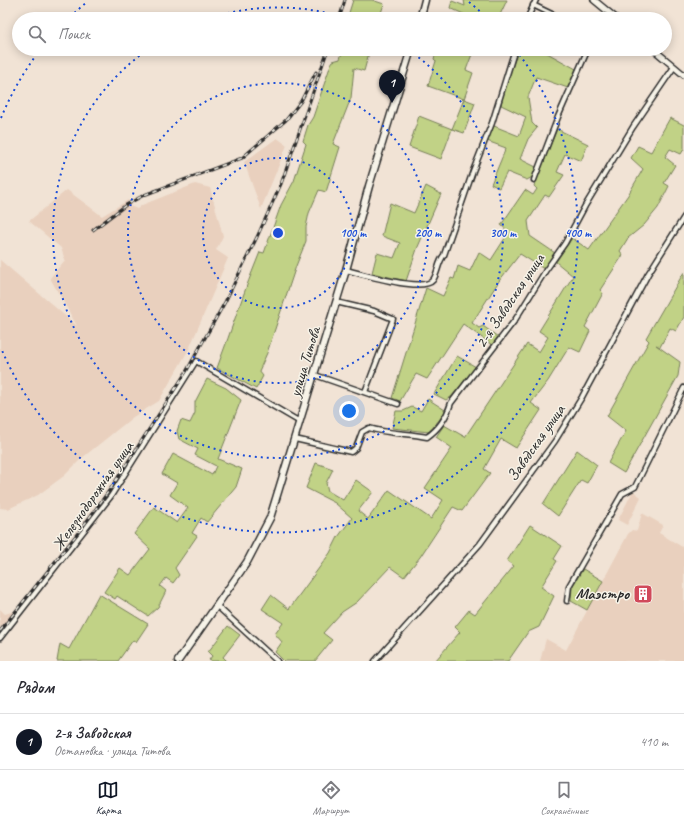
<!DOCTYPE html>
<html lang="ru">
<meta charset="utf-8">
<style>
:root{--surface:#fff;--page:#f2f2f3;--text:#2b2b33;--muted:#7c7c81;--line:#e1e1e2;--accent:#111827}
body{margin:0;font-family:Caveat,sans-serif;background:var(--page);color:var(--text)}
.you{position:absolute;left:349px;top:411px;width:14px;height:14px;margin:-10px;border:3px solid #fff;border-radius:50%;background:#1a73e8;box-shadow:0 0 0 6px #1a73e833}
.badge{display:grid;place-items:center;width:26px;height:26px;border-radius:50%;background:var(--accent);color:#fff;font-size:13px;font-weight:700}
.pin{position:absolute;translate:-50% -33px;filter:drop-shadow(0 1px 2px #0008)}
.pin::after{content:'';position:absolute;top:21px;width:14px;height:12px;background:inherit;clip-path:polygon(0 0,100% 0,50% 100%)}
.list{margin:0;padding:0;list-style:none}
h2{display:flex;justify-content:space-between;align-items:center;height:52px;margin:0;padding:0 16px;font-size:17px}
h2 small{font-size:13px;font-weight:400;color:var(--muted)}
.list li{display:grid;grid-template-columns:26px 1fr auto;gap:12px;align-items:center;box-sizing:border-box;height:56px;padding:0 16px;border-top:1px solid var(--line)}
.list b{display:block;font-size:15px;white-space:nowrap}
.list p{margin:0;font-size:13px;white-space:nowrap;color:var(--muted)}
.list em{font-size:13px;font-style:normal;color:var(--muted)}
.icon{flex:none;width:22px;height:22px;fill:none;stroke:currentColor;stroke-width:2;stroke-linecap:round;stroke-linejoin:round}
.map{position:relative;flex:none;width:684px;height:661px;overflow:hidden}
.search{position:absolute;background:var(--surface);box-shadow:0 2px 10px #0003;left:12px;right:12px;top:12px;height:44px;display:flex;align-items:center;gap:10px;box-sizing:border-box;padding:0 14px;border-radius:22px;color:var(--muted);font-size:15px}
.sheet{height:108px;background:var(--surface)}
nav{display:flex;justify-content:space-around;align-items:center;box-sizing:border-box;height:56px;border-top:1px solid var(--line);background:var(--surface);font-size:11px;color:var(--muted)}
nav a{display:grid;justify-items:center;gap:2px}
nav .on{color:var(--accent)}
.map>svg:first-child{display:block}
.built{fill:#e9d0be}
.green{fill:#c1d286;stroke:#767e58}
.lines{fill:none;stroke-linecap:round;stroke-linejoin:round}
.minor-casing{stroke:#2b2b2b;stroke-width:7}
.tertiary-casing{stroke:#2b2b2b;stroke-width:8}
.secondary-casing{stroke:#2b2b2b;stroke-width:9}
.minor{stroke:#f7f3e8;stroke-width:4}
.tertiary{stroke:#f7f3e8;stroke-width:5}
.secondary{stroke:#f7f3e8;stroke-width:6}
.rail-casing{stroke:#2b2b2b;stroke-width:3}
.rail{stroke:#f7f3e8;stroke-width:1.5;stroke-dasharray:4.5;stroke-linecap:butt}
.ring{fill:none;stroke:#1d4ed8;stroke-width:2;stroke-dasharray:2 4}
.labels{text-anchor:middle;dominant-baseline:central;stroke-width:3;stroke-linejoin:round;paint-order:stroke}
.street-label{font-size:16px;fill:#2b2b2b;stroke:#f7f3e8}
.poi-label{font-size:16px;font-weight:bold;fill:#2b2b2b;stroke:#f7f3e8;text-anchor:end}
.centre{fill:#1d4ed8;stroke:#f7f3e8;stroke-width:2}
.ring-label{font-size:12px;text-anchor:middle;font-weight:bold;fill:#1d4ed8;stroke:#f7f3e8;stroke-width:3;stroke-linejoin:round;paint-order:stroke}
</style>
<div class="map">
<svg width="684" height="661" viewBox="0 0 684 661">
<rect width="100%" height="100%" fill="#f1e3d5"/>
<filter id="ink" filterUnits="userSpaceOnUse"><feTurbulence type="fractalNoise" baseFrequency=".025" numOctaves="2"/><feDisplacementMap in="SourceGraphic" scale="8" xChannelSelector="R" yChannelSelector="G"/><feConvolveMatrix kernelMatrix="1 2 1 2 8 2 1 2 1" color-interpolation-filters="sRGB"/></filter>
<g filter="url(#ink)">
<g class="built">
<polygon points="277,138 287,145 261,209 244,162"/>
<polygon points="195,184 210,188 223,236 216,250 228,258 189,349 159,401 133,417 82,458 64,476 38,495 8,509 0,508 0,260 77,326 50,278 65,260 61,248 29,221 67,190 102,216 128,200 130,206 137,209 142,205"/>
<polygon points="633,491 641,497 627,525 618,520"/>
<polygon points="642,513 663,525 659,533 684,548 684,661 540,661 546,639 566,650 628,534 632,530 637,531"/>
<polygon points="0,609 5,614 15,611 17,613 0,635"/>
</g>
<g class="green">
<polygon points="353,0 372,0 384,4 379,19 347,19"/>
<polygon points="464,0 507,0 498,19 465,19 466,15 450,8 452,1 465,6"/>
<path d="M343,49H370L364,71L354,68L351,98L333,144L340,147L326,192L319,190L309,213L306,227V241L296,266L267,353L259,371L263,376L256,389L217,368C232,329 244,290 260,252L264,253L281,205L294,181L306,144L303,141L308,125L313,117L331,64L333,61L340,59Z"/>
<polygon points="437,49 474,49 466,70 473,73 464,99 475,103 464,133 452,129 441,159 409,147 419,116 452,129 464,99 428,86 436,61 434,59"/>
<polygon points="519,49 540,49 576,69 568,88 536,77 528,97 532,123 537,128 528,139 520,159 536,167 534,176 527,180 507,172 499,188 491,184 506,148 487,141 494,126 519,136 526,117 501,105 504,87"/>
<polygon points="670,118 684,125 684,149 681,154 670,149 665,157 675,165 664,183 669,186 658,208 644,225 628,238 620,251 623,255 600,290 603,293 585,327 590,331 580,352 569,347 548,381 531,403 541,410 516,448 501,439 484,469 490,473 462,511 453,507 420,557 404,577 390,567 357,602 342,612 323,633 332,640 315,661 284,661 275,652 282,642 275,634 283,623 262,609 271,595 289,609 330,553 338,537 352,518 335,503 306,488 316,463 333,469 326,483 328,491 343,500 356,480 373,492 358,511 368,519 389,490 431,519 443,500 425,488 452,448 436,437 444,425 465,437 527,344 539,352 548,337 539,331 573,276 556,262 572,238 589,250 628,195 643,169 631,158 638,146 651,152"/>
<polygon points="557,129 588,144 581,161 565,154 557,172 564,175 549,197 545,195 528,221 530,236 555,253 544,269 520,254 499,281 472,323 479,328 483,326 498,337 492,345 463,324 427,379 416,374 400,401 392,398 426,288 443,296 451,278 454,279 458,266 470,271 479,252 491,260 509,232 501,225 525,190 533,195 537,189 534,186"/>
<polygon points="426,186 441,194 417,249 406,281 372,273 377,253 394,258 400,243 382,236 390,203 414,213"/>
<polygon points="684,272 684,317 676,331 670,328 660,347 656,345 680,362 678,376 624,473 608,463 626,431 607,416 649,341 646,338"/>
<polygon points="457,356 476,367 451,397 446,400 434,394"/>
<polygon points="207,379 226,388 241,400 218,459 242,469 236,487 207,522 201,518 192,533 197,536 175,568 179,575 173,583 166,578 160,586 166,591 158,607 148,616 117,596 115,599 104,592 120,568 130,575 150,549 134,534 154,507 177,523 188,508 170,495 177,483 162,474 173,454 212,475 216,466 195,455 198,449 179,439 177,431 181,420 190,423 195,413 195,402"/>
<polygon points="428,399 445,410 444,414 429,432 392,428 396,411 403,411 412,407 421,411"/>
<polygon points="577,450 597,465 587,483 581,480 558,516 543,504"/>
<polygon points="530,525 562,546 554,559 557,561 541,587 554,596 539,627 528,632 508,661 435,661 460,632 455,627 469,610 475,614 514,566 507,561"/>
<polygon points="583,569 603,581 587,610 571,601 572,587"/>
<polygon points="99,594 148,624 136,642 133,640 118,661 57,661 60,644 69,649"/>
<polygon points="228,626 240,635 223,657 227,661 211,661 209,660 212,656 208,652"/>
</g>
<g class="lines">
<g class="minor-casing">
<g id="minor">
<polyline points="533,5 562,19"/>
<polyline points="527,19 536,0"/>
<polyline points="534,180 558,117 588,49"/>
<path d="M346,270C362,274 423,293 433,280C438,273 438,262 444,255L473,171L492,123L515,49"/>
<polyline points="336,302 374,311 393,319 365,392"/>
<polyline points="315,375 398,404"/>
<path d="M295,439L351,452L356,448L362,432L369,428C388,434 408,433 427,437C439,429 447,416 451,403L515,320L546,270L565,243L585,206L633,127L674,67"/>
<polyline points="567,601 569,586 622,494 635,487 684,388"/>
<polyline points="217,606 277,661"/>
<polyline points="0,638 111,496 196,361 300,422"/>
<polyline points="375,661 480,544 555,441 582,397 648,274 684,217"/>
</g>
</g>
<g class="tertiary-casing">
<g id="tertiary">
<polyline points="594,0 617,19"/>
<polyline points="653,49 684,75"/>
</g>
</g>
<g class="secondary-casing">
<g id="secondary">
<polyline points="420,19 425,0"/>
<polyline points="178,661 247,562 270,518 346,270 369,186 411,49"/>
</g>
</g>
<use href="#minor" class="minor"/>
<use href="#tertiary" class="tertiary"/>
<use href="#secondary" class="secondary"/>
<g class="rail-casing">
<g id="rail">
<polyline points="339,19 345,0"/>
<polyline points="93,230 126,205 144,195 242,158 286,120 301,101 316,72"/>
<polyline points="0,631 81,529 111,488 186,372 225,302 257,237 281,184 328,49"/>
</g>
</g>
<use href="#rail" class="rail"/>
</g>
</g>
<g class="ring">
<circle cx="278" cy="233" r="75"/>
<circle cx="278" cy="233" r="150"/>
<path d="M210 18A225 225 0 0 1 346 18M409 50A225 225 0 1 1 147 50"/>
<path d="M1 118A300 300 0 0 1 40 50M70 17A300 300 0 0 1 87 2M469 2A300 300 0 0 1 486 17M516 50A300 300 0 1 1 1 348"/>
</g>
<defs>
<g id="building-square" transform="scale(1)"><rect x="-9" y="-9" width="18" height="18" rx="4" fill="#d1495b" stroke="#f7f3e8"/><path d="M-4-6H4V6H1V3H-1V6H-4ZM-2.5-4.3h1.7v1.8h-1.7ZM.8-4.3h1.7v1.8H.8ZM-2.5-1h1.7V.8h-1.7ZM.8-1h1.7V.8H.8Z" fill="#fff"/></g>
</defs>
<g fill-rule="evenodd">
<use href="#building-square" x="643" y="594"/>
</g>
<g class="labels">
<g class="street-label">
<text transform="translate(510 301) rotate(-56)">2-я Заводская улица</text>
<text transform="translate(305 362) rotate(-73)">улица Титова</text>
<text transform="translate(536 443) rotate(-55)">Заводская улица</text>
<text transform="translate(93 496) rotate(-55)">Железнодорожная улица</text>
</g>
<g class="poi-label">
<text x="629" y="594">Маэстро</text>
</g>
</g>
<circle cx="278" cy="233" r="6" class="centre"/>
<g class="ring-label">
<text x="353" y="237">100 m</text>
<text x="428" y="237">200 m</text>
<text x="503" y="237">300 m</text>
<text x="578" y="237">400 m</text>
</g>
</svg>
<div class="you"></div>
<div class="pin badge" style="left:392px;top:103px">1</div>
<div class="search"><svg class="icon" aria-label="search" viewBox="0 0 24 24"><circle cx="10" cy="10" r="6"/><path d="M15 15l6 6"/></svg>Поиск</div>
</div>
<section class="sheet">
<h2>Рядом<small></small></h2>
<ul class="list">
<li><span class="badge">1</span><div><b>2-я Заводская</b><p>Остановка · улица Титова</p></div><em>410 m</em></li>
</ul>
</section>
<nav>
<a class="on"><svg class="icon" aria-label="map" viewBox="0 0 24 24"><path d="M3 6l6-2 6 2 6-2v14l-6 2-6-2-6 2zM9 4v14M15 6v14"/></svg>Карта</a>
<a><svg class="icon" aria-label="directions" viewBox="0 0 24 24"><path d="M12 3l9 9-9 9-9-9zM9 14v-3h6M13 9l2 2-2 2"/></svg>Маршрут</a>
<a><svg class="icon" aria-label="saved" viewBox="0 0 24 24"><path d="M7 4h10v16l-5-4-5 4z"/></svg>Сохранённые</a>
</nav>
